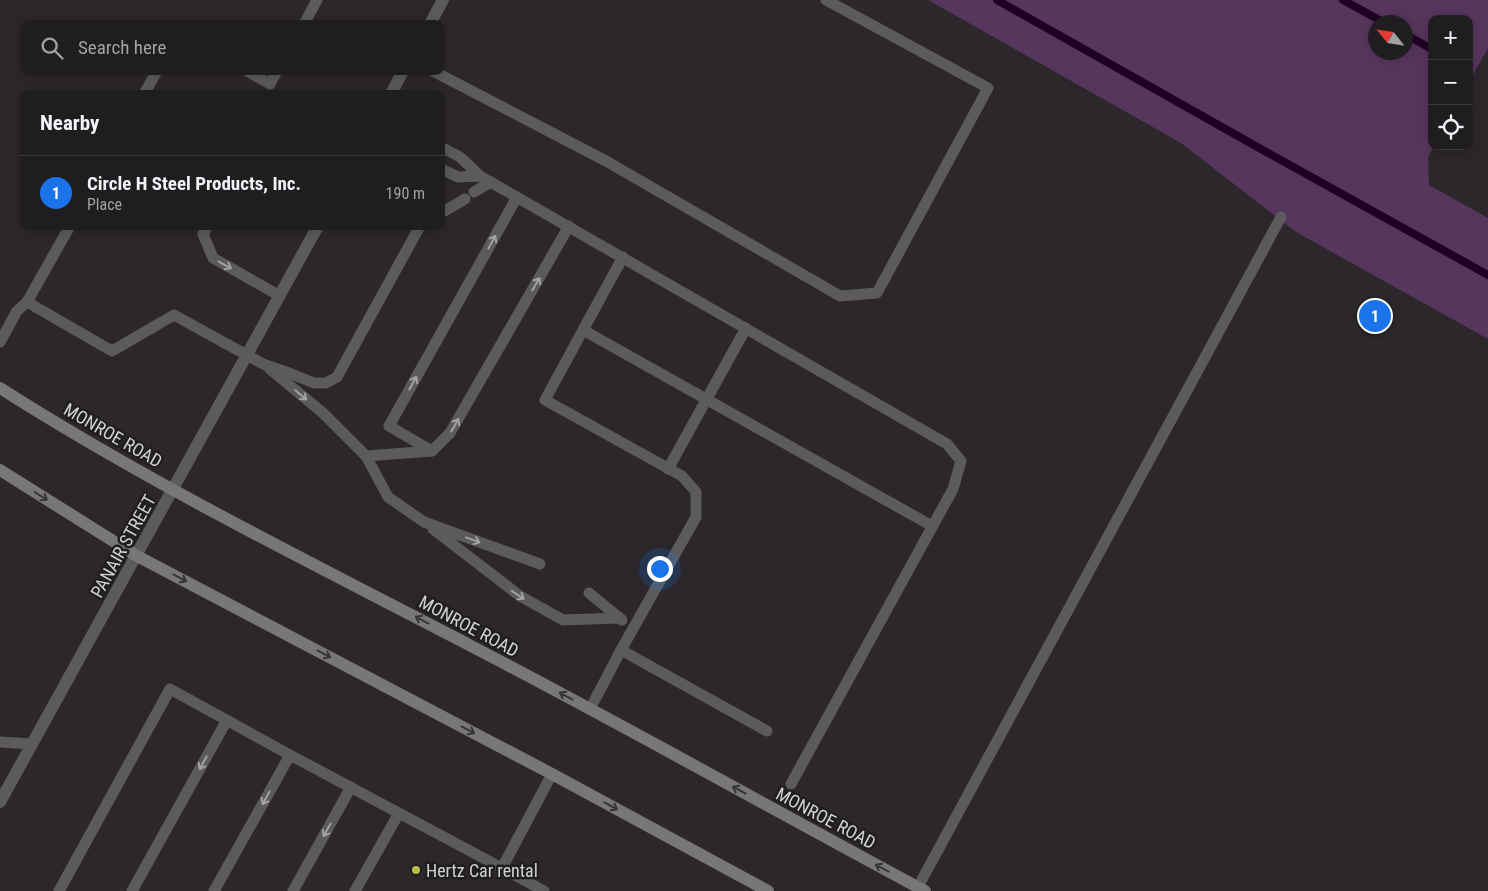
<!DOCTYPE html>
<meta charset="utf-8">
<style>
:root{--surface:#201d20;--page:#282629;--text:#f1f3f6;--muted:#a2a2a5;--line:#3d3b3e;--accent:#1a73e8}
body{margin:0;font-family:"Roboto Condensed",sans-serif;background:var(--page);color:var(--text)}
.controls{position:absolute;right:15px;top:15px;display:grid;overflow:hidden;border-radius:10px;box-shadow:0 2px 12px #0003}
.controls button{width:45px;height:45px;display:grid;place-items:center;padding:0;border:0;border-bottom:1px solid var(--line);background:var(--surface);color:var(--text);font:25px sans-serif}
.compass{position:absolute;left:1368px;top:15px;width:45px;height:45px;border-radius:50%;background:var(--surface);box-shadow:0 2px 12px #0003;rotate:300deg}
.you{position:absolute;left:659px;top:568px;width:18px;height:18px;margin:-12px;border:4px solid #fff;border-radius:50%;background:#1a73e8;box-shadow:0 0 0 8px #1a73e833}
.badge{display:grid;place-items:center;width:32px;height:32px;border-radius:50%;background:var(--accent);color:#fff;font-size:16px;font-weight:700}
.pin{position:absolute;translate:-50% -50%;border:2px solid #fff;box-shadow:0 1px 5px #0006}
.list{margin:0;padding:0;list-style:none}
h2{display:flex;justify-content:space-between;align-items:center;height:65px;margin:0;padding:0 20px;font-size:21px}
h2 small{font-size:16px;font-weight:400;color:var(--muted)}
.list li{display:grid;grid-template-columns:32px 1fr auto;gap:15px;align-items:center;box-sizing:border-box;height:75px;padding:0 20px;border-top:1px solid var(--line)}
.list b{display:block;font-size:19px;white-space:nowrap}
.list p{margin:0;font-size:16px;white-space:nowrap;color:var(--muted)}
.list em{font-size:16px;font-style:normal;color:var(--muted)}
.icon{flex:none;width:28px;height:28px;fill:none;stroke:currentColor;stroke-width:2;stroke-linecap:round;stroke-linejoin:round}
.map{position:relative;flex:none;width:1488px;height:891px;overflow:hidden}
.search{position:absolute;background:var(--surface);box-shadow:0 2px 12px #0003;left:20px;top:20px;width:425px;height:55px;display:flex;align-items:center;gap:12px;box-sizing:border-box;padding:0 18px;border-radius:10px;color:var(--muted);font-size:19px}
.panel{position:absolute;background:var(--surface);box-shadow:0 2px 12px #0003;left:20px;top:90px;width:425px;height:140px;border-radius:10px}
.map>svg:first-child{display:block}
.green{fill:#57365d;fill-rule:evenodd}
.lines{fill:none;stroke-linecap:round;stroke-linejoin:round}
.stream{stroke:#1f0024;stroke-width:8}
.lane{stroke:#5c5a5c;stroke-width:11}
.street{stroke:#5c5a5c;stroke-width:12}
.secondary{stroke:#787679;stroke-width:12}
.oneway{stroke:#a4a1a4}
.oneway2{stroke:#373438}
.poi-dot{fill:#bac045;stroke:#211e22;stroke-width:2}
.labels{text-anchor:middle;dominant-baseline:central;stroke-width:5;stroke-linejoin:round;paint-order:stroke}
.street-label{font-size:18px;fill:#d4d1d4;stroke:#211e22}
.poi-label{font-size:18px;fill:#d4d1d4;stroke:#211e22;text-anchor:start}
</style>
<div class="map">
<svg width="1488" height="891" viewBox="0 0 1488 891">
<rect width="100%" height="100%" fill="#2b272b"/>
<path class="green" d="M928,0H1488V48L1469,82V19H1432V146H1434L1428,157L1429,185L1488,218V339L1296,232L1181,143ZM1376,22H1406V52H1376Z"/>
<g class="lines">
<g class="stream">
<polyline points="997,0 1252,144 1488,275"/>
<polyline points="1343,0 1383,22"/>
<polyline points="1406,35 1432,49"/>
</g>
<g class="lane">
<polyline points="304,24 317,0"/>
<polyline points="247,71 270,84 277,71"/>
<polyline points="433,71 606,161 840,296 877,293 988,88 826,0"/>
<polyline points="144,94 157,71"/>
<polyline points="441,147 460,157 480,176 947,444 961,461 953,489 791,784"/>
<polyline points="441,169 458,177 480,176"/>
<polyline points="474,192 491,182"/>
<polyline points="441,213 465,199"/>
<polyline points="70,226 27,302 112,351 174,315 263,364 289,373 314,383 326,383 337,377 420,226"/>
<polyline points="208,226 203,234 213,258 280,296"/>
<polyline points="623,257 583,330 932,526"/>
<polyline points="583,330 545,400 682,476 696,492 696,517 621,650 590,709"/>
<polyline points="0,342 17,311 27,302"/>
<polyline points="270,369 323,413 366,456 388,497 424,522 540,564"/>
<polyline points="432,451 389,426 517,197"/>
<polyline points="366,456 432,451 450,433 569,226"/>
<polyline points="668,469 746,328"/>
<polyline points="433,529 520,596 563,620 619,618"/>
<polyline points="589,593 622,620"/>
<polyline points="621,650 767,731"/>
<polyline points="0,742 32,744"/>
<polyline points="502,868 544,891"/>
<polyline points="918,887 1281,217"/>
<polyline points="59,891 170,689 290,755 502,868 552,774"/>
<polyline points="132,891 227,720"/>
<polyline points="214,891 290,755"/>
<polyline points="293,891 351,787"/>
<polyline points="355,891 399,813"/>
</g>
<g class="street">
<polyline points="430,24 443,0"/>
<polyline points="391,94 403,71"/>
<polyline points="0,802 318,226"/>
</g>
<g class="secondary">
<path d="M0,388C152,485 314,564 473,647C625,726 774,810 925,891"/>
<polyline points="0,470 137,556 552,774 768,891"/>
</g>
</g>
<defs><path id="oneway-shaft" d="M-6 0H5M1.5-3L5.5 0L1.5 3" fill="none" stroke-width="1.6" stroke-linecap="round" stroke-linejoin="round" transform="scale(1.25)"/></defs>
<g class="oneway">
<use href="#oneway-shaft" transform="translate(492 242) rotate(-61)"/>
<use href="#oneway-shaft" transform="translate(225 265) rotate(29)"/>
<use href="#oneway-shaft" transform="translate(536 284) rotate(-60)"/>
<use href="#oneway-shaft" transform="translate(413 383) rotate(-61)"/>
<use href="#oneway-shaft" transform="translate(301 395) rotate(40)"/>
<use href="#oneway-shaft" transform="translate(455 425) rotate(-60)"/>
<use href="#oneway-shaft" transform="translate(473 540) rotate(20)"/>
<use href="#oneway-shaft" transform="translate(518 595) rotate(34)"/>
<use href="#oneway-shaft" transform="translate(203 763) rotate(119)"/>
<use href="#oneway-shaft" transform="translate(266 798) rotate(119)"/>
<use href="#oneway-shaft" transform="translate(327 830) rotate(119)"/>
</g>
<g class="oneway2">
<use href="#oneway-shaft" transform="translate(41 496) rotate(32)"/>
<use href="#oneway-shaft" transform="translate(180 578) rotate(28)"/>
<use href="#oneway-shaft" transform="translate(422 620) rotate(-152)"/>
<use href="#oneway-shaft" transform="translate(324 654) rotate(28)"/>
<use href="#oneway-shaft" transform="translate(566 696) rotate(-152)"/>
<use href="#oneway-shaft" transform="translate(468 730) rotate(28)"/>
<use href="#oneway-shaft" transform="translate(739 790) rotate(-151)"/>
<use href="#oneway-shaft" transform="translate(611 806) rotate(29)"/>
<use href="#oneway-shaft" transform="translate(882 868) rotate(-152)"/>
</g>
<circle class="poi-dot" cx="416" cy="870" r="5"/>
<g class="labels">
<g class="street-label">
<text transform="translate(113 435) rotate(30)">MONROE ROAD</text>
<text transform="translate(123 546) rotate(-61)">PANAIR STREET</text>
<text transform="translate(469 626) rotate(28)">MONROE ROAD</text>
<text transform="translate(826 818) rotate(28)">MONROE ROAD</text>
</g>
<g class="poi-label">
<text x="426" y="870">Hertz Car rental</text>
</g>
</g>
</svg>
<div class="controls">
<button>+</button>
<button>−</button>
<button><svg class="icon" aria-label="locate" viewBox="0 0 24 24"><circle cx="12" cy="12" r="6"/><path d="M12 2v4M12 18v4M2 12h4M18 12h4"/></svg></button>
</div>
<svg class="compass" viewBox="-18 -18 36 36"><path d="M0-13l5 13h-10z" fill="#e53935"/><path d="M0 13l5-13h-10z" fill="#a2a2a5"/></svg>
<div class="you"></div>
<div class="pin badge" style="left:1375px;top:316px">1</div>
<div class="search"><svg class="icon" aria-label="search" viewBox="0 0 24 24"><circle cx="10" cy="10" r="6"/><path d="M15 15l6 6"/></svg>Search here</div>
<section class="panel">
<h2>Nearby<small></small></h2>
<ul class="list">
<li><span class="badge">1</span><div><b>Circle H Steel Products, Inc.</b><p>Place</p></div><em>190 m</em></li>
</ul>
</section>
</div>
